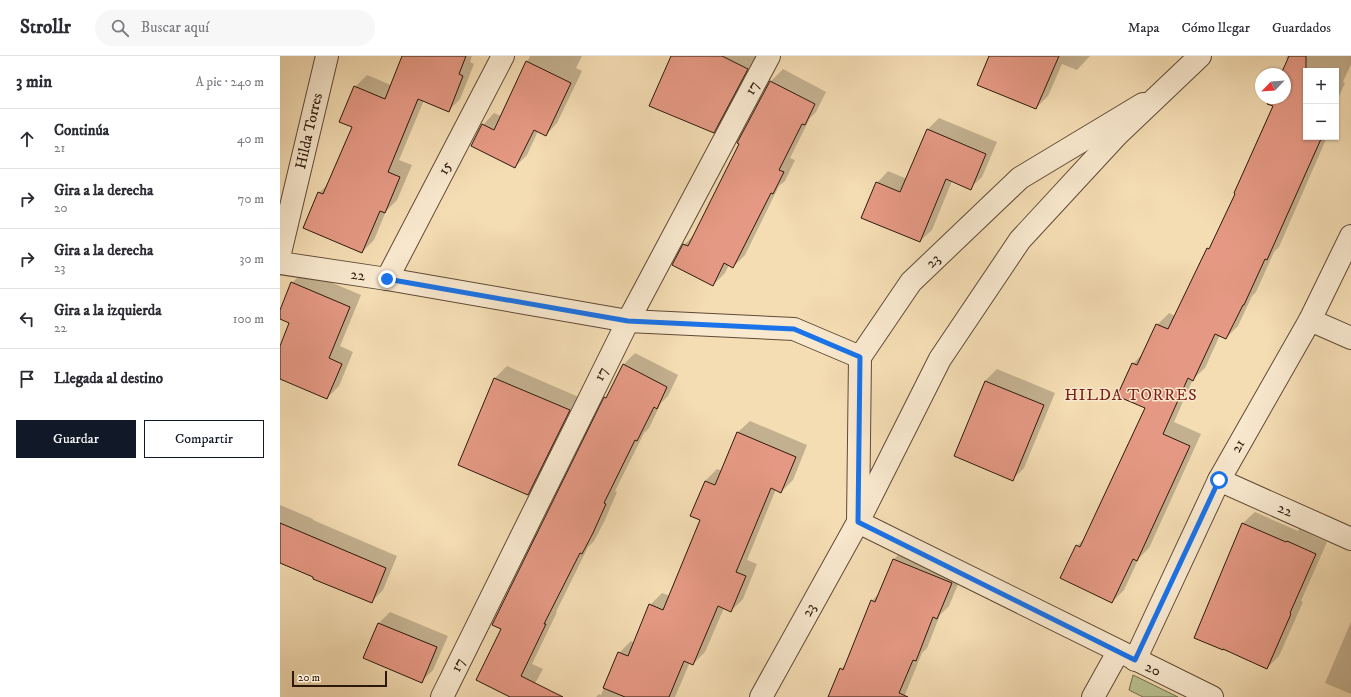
<!DOCTYPE html>
<html lang="es">
<meta charset="utf-8">
<style>
:root{--surface:#fff;--page:#f7f7f7;--text:#2b2b33;--muted:#7c7c81;--line:#e1e1e2;--accent:#111827}
body{margin:0;font-family:"IM FELL DW Pica",serif;background:var(--page);color:var(--text)}
.controls{position:absolute;right:12px;top:12px;display:grid;overflow:hidden;border-radius:0px;box-shadow:0 1px 3px #0004}
.controls button{width:36px;height:36px;display:grid;place-items:center;padding:0;border:0;border-bottom:1px solid var(--line);background:var(--surface);color:var(--text);font:20px sans-serif}
.compass{position:absolute;left:975px;top:12px;width:36px;height:36px;border-radius:50%;background:var(--surface);box-shadow:0 1px 3px #0004;rotate:245deg}
.scale{position:absolute;left:12px;bottom:10px;width:95px;box-sizing:border-box;padding-left:4px;border:2px solid #2d190b;border-top:0;font-size:11px;line-height:14px;white-space:nowrap;color:#2d190b;-webkit-text-stroke:3px #f8e8ce;paint-order:stroke}
.stop{position:absolute;width:12px;height:12px;margin:-9px;border:3px solid #1a73e8;border-radius:50%;background:#fff}
.stop.end{background:#1a73e8;border-color:#fff;box-shadow:0 1px 4px #0008}
.list{margin:0;padding:0;list-style:none}
h2{display:flex;justify-content:space-between;align-items:center;height:52px;margin:0;padding:0 16px;font-size:17px}
h2 small{font-size:13px;font-weight:400;color:var(--muted)}
.list li{display:grid;grid-template-columns:26px 1fr auto;gap:12px;align-items:center;box-sizing:border-box;height:60px;padding:0 16px;border-top:1px solid var(--line)}
.list b{display:block;font-size:15px;white-space:nowrap}
.list p{margin:0;font-size:13px;white-space:nowrap;color:var(--muted)}
.list em{font-size:13px;font-style:normal;color:var(--muted)}
.actions{display:flex;gap:8px;padding:12px 16px}
.actions a{flex:1;padding:9px 0;border:1px solid var(--accent);border-radius:0px;text-align:center;font-size:14px;color:var(--accent)}
.actions .main{background:var(--accent);color:#fff}
.icon{flex:none;width:22px;height:22px;fill:none;stroke:currentColor;stroke-width:2;stroke-linecap:round;stroke-linejoin:round}
.map{position:relative;flex:none;width:1071px;height:641px;overflow:hidden}
header{display:flex;align-items:center;gap:24px;box-sizing:border-box;height:56px;padding:0 20px;background:var(--surface);border-bottom:1px solid var(--line)}
header strong{font-size:19px}
nav{display:flex;gap:22px;margin-inline-start:auto;font-size:14px}
.search{width:280px;height:36px;background:var(--page);display:flex;align-items:center;gap:10px;box-sizing:border-box;padding:0 14px;border-radius:22px;color:var(--muted);font-size:15px}
main{display:flex}
aside{flex:1;background:var(--surface)}
.map>svg:first-child{display:block}
.green{fill:#b9c18f;stroke:#736d4d}
.shadow{fill:#0003}
.building{fill:#e59984;stroke:#2d190b}
.lines{fill:none;stroke-linecap:round;stroke-linejoin:round}
.minor-casing{stroke:#5f4a35;stroke-width:24}
.tertiary-casing{stroke:#5f4a35;stroke-width:24}
.minor{stroke:#f8e8ce;stroke-width:22}
.tertiary{stroke:#f8e8ce;stroke-width:22}
.route{stroke:#1a73e8;stroke-width:5}
.labels{text-anchor:middle;dominant-baseline:central;stroke-width:3;stroke-linejoin:round;paint-order:stroke}
.street-label{font-size:15px;fill:#2d190b;stroke:#f8e8ce}
.neighbourhood-label{font-size:16px;letter-spacing:1px;fill:#7a1f14;stroke:#f8e8ce}
</style>
<header>
<strong>Strollr</strong>
<div class="search"><svg class="icon" aria-label="search" viewBox="0 0 24 24"><circle cx="10" cy="10" r="6"/><path d="M15 15l6 6"/></svg>Buscar aquí</div>
<nav><a>Mapa</a><a>Cómo llegar</a><a>Guardados</a></nav>
</header>
<main>
<aside>
<h2>3 min<small>A pie · 240 m</small></h2>
<ul class="list">
<li><svg class="icon" aria-label="ahead" viewBox="0 0 24 24"><path d="M12 20V5M6 11l6-6 6 6"/></svg><div><b>Continúa</b><p>21</p></div><em>40 m</em></li>
<li><svg class="icon" aria-label="right" viewBox="0 0 24 24"><path d="M7 20v-9h11M14 6l5 5-5 5"/></svg><div><b>Gira a la derecha</b><p>20</p></div><em>70 m</em></li>
<li><svg class="icon" aria-label="right" viewBox="0 0 24 24"><path d="M7 20v-9h11M14 6l5 5-5 5"/></svg><div><b>Gira a la derecha</b><p>23</p></div><em>30 m</em></li>
<li><svg class="icon" aria-label="left" viewBox="0 0 24 24"><path d="M17 20v-9H6M10 6l-5 5 5 5"/></svg><div><b>Gira a la izquierda</b><p>22</p></div><em>100 m</em></li>
<li><svg class="icon" aria-label="arrive" viewBox="0 0 24 24"><path d="M6 21V4h12l-3 4 3 4H6"/></svg><div><b>Llegada al destino</b></div></li>
</ul>
<div class="actions"><a class="main">Guardar</a><a>Compartir</a></div>
</aside>
<div class="map">
<svg width="1071" height="641" viewBox="0 0 1071 641">
<rect width="100%" height="100%" fill="#f4dcb3"/>
<filter id="stains"><feTurbulence type="fractalNoise" baseFrequency=".005" numOctaves="4"/><feColorMatrix values="0 0 0 0 .2 0 0 0 0 .09 0 0 0 0 .02 0 0 0 .5 -.17"/></filter>
<radialGradient id="worn" r=".72"><stop offset=".6" stop-color="#630" stop-opacity="0"/><stop offset="1" stop-color="#630" stop-opacity=".3"/></radialGradient>
<polygon class="green" points="853,619 898,641 863,641 849,634"/>
<g class="shadow">
<polygon points="124,0 192,0 190,6 194,8 180,43 168,55 144,44 119,104 132,109 117,144 106,155 94,184 82,196 39,137 50,126 73,71 75,31 87,19 111,29"/>
<polygon points="250,0 302,0 296,12 302,15 277,67 266,79 258,75 247,99 235,111 203,69 214,57 221,60"/>
<polygon points="392,0 476,0 479,1 445,64 433,76"/>
<polygon points="711,0 810,0 797,14 782,8 768,40 756,52"/>
<polygon points="1007,0 1071,0 1071,8 1063,26 1065,27 1056,47 1056,15 1026,15 1026,81 1047,81 999,191 994,196 976,236 972,240 958,270 946,282 940,279 925,312 913,323 894,366 921,378 869,492 859,502 844,534 832,546 797,490 807,480 866,352 853,308 864,296 877,269 889,257 895,260 928,193 932,189 957,137 994,50 991,42 1005,42 1005,18 1002,18 1008,3 1006,2"/>
<polygon points="503,13 546,36 536,56 530,62 510,102 515,104 505,125 499,130 465,199 453,211 449,209 445,217 433,229 404,189 416,177 460,87 458,87 491,25"/>
<polygon points="659,62 717,86 702,121 690,132 672,125 652,174 640,185 597,127 608,115 627,123 648,73"/>
<polygon points="24,215 81,239 60,290 73,296 59,330 47,342 0,322 0,293 11,267 0,262 0,256 12,227"/>
<polygon points="355,297 398,319 388,340 381,347 369,372 364,377 335,435 337,436 325,464 314,485 308,491 276,556 277,556 252,608 263,613 252,633 245,641 232,641 223,573 325,342 330,337 343,309"/>
<polygon points="227,310 301,342 260,426 248,437 180,409 215,322"/>
<polygon points="717,313 775,337 744,412 732,424 705,325"/>
<polygon points="470,365 527,389 513,424 501,436 496,433 467,504 477,508 463,543 451,555 444,552 425,596 413,608 410,606 395,641 316,641 319,638 321,639 339,597 351,585 354,587 370,549 382,537 390,540 421,464 425,425 437,413 442,415 458,376"/>
<polygon points="0,449 33,463 33,464 117,500 103,534 91,546 0,506"/>
<polygon points="975,456 1018,475 1019,473 1047,486 1021,545 1023,546 999,600 987,612 943,592 963,467"/>
<polygon points="626,491 683,516 669,550 660,559 647,592 642,597 624,641 549,641 561,613 567,607 592,545 600,536 614,503"/>
<polygon points="110,556 168,580 153,614 141,626 99,567"/>
<polygon points="1071,566 1071,638 1045,627"/>
</g>
<g class="building">
<polygon points="122,0 186,0 179,18 183,20 169,56 138,43 108,116 120,121 105,157 100,155 82,197 23,172 38,136 43,138 72,71 59,66 74,30 105,43"/>
<polygon points="391,0 442,0 468,13 434,77 369,50"/>
<polygon points="709,0 779,0 756,53 697,29"/>
<polygon points="1009,0 1026,0 1026,81 1036,81 1041,83 987,204 985,203 964,249 963,249 946,283 935,278 913,325 908,322 883,378 910,390 857,505 853,503 832,547 780,522 796,489 800,491 865,352 837,340 852,307 857,309 876,268 888,273 927,192 929,193 955,138 954,137 993,50 987,48 990,42 1005,42 1005,18 1001,18"/>
<polygon points="246,5 291,27 266,80 254,74 235,112 191,90 202,68 214,74"/>
<polygon points="490,25 535,48 525,69 522,68 499,114 504,116 493,138 491,137 453,212 444,207 433,230 392,209 403,188 408,190 459,88 457,87"/>
<polygon points="647,73 706,98 691,134 666,123 640,186 581,162 596,126 620,136"/>
<polygon points="11,226 70,251 49,302 62,308 47,343 0,323 0,290 9,267 0,263 0,254"/>
<polygon points="343,308 387,331 377,353 374,351 357,385 355,384 324,447 326,448 313,477 302,498 300,497 264,568 266,568 241,620 283,641 230,641 196,624 221,573 212,569 324,341 326,342"/>
<polygon points="214,322 290,354 248,439 178,409"/>
<polygon points="705,325 764,349 733,425 674,400"/>
<polygon points="457,376 516,401 501,437 491,432 456,516 466,520 451,556 438,550 413,609 404,605 389,641 345,641 323,632 338,596 348,600 369,548 383,554 420,464 410,460 425,425 435,429"/>
<polygon points="0,467 106,512 92,547 33,523 33,521 0,507"/>
<polygon points="962,467 1006,486 1007,485 1036,498 1010,557 1011,558 987,613 943,593 943,594 914,582"/>
<polygon points="613,503 672,527 657,563 653,561 636,605 633,604 619,637 628,641 548,641 560,612 563,614 591,544 595,546"/>
<polygon points="98,567 157,591 142,627 83,602"/>
</g>
<g class="lines">
<g class="minor-casing">
<g id="minor">
<polyline points="863,48 740,122 631,226 580,301 578,466 932,641"/>
<polyline points="0,197 47,0"/>
<polyline points="0,207 107,223 348,265 514,273 580,301"/>
<polyline points="107,223 223,0"/>
<polyline points="1030,264 1071,282"/>
<polyline points="939,424 1071,483"/>
<polyline points="855,604 939,424 1030,264 1071,180"/>
<polyline points="162,641 348,265 489,0"/>
<polyline points="813,641 838,596"/>
</g>
</g>
<g class="tertiary-casing">
<polyline id="tertiary" points="481,641 578,466 660,303 740,184 837,79 920,0"/>
</g>
<use href="#minor" class="minor"/>
<use href="#tertiary" class="tertiary"/>
</g>
<g class="lines">
<polyline class="route" points="107,223 348,265 514,273 580,301 578,466 855,604 939,424"/>
</g>
<g class="labels">
<g class="street-label">
<text transform="translate(472 32) rotate(-62)">17</text>
<text transform="translate(29 75) rotate(-77)">Hilda Torres</text>
<text transform="translate(165 112) rotate(-62)">15</text>
<text transform="translate(653 205) rotate(-44)">23</text>
<text transform="translate(78 219) rotate(8)">22</text>
<text transform="translate(321 318) rotate(-64)">17</text>
<text transform="translate(958 390) rotate(-60)">21</text>
<text transform="translate(1005 454) rotate(24)">22</text>
<text transform="translate(529 554) rotate(-61)">23</text>
<text transform="translate(178 609) rotate(-64)">17</text>
<text transform="translate(873 613) rotate(26)">20</text>
</g>
<g class="neighbourhood-label">
<text x="851" y="339">HILDA TORRES</text>
</g>
</g>
<rect width="100%" height="100%" filter="url(#stains)"/>
<rect width="100%" height="100%" fill="url(#worn)"/>
</svg>
<div class="controls">
<button>+</button>
<button>−</button>
</div>
<svg class="compass" viewBox="-18 -18 36 36"><path d="M0-13l5 13h-10z" fill="#e53935"/><path d="M0 13l5-13h-10z" fill="#7c7c81"/></svg>
<div class="scale">20 m</div>
<div class="stop" style="left:939px;top:424px"></div>
<div class="stop end" style="left:107px;top:223px"></div>
</div>
</main>
